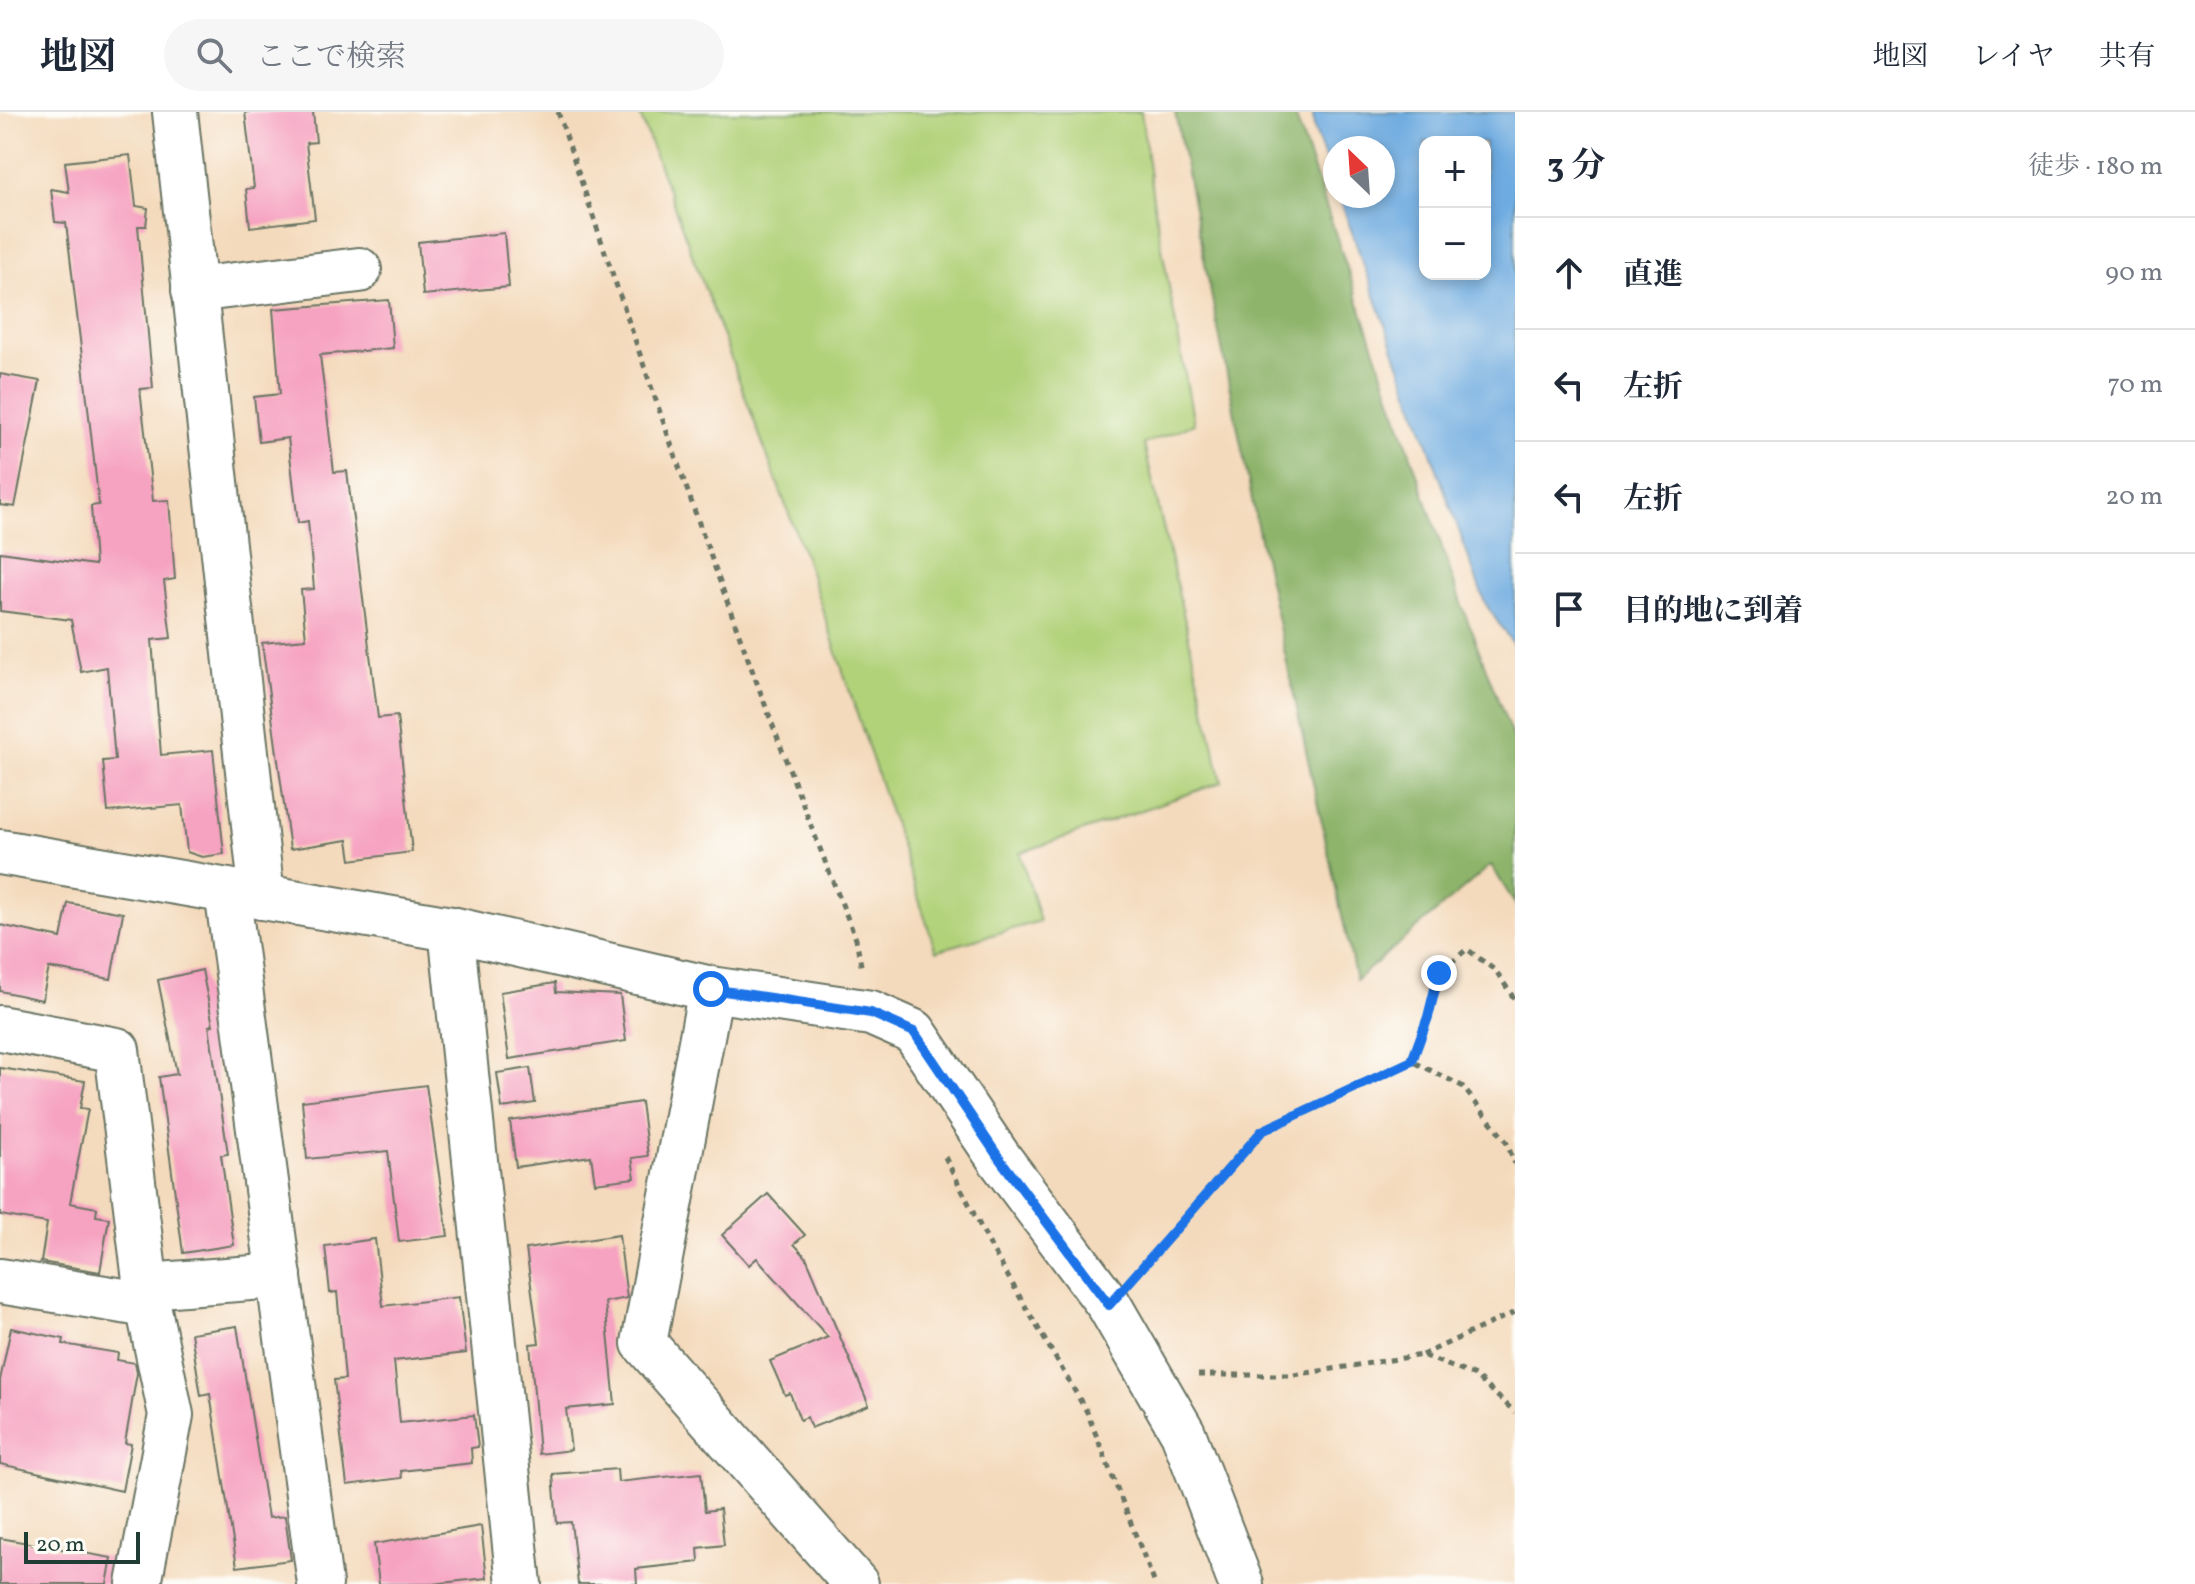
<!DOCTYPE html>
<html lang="ja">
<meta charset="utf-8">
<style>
:root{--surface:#fff;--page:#f6f6f7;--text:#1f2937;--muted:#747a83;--line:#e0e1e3}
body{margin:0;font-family:Vollkorn,"Noto Serif JP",serif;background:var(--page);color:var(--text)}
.controls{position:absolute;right:24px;top:24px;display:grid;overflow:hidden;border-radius:16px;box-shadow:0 4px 12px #0003}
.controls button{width:72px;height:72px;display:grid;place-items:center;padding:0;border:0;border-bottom:2px solid var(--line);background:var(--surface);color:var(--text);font:40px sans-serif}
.compass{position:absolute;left:1323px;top:24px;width:72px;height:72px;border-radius:50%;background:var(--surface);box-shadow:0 4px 12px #0003;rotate:335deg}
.scale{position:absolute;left:24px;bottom:20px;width:116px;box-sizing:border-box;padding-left:8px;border:4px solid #1f3d34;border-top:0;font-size:22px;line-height:28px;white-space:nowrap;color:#1f3d34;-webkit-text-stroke:6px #fdfcf7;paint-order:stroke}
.stop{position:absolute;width:24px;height:24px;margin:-18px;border:6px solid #1a73e8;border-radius:50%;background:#fff}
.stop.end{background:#1a73e8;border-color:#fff;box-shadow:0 2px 8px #0008}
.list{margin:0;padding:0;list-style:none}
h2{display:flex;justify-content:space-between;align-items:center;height:104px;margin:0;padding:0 32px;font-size:34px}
h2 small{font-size:26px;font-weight:400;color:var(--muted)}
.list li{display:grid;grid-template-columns:52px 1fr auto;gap:24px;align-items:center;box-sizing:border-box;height:112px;padding:0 32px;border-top:2px solid var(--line)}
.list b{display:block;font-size:30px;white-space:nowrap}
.list em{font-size:26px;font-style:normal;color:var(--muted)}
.icon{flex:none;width:44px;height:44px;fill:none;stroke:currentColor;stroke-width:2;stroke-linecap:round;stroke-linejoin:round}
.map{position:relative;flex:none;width:1515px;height:1472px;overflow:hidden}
header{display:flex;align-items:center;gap:48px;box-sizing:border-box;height:112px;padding:0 40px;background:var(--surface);border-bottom:2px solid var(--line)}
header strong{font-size:38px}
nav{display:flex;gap:44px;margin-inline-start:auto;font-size:28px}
.search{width:560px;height:72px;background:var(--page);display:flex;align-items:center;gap:20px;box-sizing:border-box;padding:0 28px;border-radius:44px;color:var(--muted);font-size:30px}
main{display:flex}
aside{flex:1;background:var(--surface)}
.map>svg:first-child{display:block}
.green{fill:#b2d27a;stroke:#688857;stroke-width:2}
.forest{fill:#8db46a;stroke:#56784f;stroke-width:2}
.water{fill:#6eabe0;stroke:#46748a;stroke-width:2;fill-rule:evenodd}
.building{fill:#f6a3c1}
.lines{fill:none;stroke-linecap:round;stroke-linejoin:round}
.minor-casing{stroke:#6a7464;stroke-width:48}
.path{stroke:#6a7464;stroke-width:5;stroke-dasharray:6 6;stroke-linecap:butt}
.minor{stroke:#fff;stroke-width:44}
.route{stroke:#1a73e8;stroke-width:10}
</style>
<header>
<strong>地図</strong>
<div class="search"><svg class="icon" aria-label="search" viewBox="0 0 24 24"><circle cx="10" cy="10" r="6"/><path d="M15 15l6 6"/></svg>ここで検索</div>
<nav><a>地図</a><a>レイヤ</a><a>共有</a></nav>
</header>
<main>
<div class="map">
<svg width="1515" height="1472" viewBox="0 0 1515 1472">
<rect width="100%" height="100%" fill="#fdfcf7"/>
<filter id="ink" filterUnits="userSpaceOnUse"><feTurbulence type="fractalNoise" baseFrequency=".0125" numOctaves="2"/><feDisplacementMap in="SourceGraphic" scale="16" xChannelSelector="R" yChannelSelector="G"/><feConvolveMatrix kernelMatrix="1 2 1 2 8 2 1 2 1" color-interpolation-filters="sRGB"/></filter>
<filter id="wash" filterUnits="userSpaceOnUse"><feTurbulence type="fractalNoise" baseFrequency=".006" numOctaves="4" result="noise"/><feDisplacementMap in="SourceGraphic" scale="32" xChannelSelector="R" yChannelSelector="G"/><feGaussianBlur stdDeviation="1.8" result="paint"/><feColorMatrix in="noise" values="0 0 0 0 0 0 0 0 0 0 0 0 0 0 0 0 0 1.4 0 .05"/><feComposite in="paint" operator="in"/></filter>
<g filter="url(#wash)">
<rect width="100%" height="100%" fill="#f4dabc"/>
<polygon class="green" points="639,0 1141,0 1153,87 1194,312 1144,332 1222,670 1020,741 1040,809 936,839 805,445"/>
<polygon class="forest" points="1175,0 1294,0 1462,494 1515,632 1515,792 1491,753 1356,868 1257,413"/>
<path class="water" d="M1313,0H1515V535L1485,491L1339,84H1383V36H1335V74L1314,16ZM1425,30H1485V162H1425Z"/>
<g id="blocks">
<g class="building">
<polygon points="245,0 313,0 316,30 306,31 315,107 250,115 246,77 254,76"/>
<polygon points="130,43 136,94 148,96 146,114 138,114 153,276 140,277 153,389 169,388 175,467 164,469 171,526 152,528 161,643 213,638 224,742 202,745 187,740 182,693 108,700 103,649 115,648 107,555 81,560 71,508 0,499 0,440 95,453 91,394 99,393 86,278 66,111 55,110 51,77 69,80 65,50"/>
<polygon points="504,121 509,175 423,183 418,130"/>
<polygon points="389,188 393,236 320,243 334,360 347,359 378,606 397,604 412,740 351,748 348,728 290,737 262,531 306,527 301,478 314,477 308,409 298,411 288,326 259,330 254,285 280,282 273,197"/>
<polygon points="0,262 40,269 15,395 0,393"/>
<polygon points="68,791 123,801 111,867 49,856 42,888 0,879 0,813 61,826"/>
<polygon points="202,858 213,913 209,914 228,1042 221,1043 234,1133 183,1141 159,965 177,962 158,868"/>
<polygon points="555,871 556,880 620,883 626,929 509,947 500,880"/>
<polygon points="0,956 85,969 80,996 88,997 70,1091 97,1096 96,1104 109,1106 100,1160 41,1150 47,1111 0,1103"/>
<polygon points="530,956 535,991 502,996 497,961"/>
<polygon points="426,973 448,1124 399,1130 388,1039 307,1047 302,989"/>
<polygon points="641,990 648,1044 632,1046 635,1066 595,1071 591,1044 516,1055 510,1009"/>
<polygon points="768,1082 805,1123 794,1132 806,1145 869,1293 811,1316 807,1305 800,1308 790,1281 785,1283 770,1249 828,1225 757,1146 749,1153 722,1123"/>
<polygon points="619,1123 627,1186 605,1190 615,1292 566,1297 571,1338 539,1342 530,1232 539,1231 526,1137"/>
<polygon points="375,1127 383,1194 459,1185 466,1241 394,1249 400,1311 474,1303 478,1335 471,1336 472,1351 401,1359 402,1366 347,1373 334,1268 345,1267 337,1180 330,1181 325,1134"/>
<polygon points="237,1214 268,1406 285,1404 291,1448 237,1455 210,1282 201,1284 191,1221"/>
<polygon points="11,1216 64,1227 63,1232 118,1241 117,1248 135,1251 137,1261 125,1331 131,1332 122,1379 0,1352 0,1268"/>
<polygon points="617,1357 618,1370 701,1361 705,1399 720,1397 724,1433 698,1436 699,1450 636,1457 637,1472 578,1472 571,1410 557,1411 553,1362"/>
<polygon points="481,1414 487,1466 432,1472 379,1472 374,1432"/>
<polygon points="0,1426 112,1446 107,1472 0,1472"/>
</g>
</g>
</g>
<g filter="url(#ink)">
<use href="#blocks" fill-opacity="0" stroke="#6a7464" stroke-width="2"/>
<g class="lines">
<g class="minor-casing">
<g id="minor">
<polyline points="175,0 262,785"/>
<polyline points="194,178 359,158"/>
<polyline points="0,740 451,817 711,877 871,901 914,920 999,1046 1109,1193 1183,1321 1241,1472"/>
<polyline points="227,779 320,1472"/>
<polyline points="451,817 519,1472"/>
<polyline points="711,877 644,1231 856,1472"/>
<polyline points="0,916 117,938 148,1193 171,1303 139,1472"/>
<polyline points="0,1169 148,1193"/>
<polyline points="146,1174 279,1164"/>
</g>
</g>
<g class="path">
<path d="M558,0C651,278 746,555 856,827L862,858"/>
<polyline points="1412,949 1428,905 1439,861 1467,837 1496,859 1515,888"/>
<polyline points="945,1045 992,1137 1087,1300 1155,1472"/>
<polyline points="1136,1162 1262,1019 1412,949 1462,974 1506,1029 1515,1052"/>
<polyline points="1422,1243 1515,1200"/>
<polyline points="1198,1263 1294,1263 1422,1243 1475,1264 1515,1300"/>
</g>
<use href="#minor" class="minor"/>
</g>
</g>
<g class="lines" filter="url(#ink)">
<polyline class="route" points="711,877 871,901 914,920 999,1046 1109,1193 1262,1019 1412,949 1428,905 1439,861"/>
</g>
</svg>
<div class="controls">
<button>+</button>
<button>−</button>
</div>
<svg class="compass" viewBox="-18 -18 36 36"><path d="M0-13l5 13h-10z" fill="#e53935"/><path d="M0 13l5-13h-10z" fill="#747a83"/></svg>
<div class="scale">20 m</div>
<div class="stop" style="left:711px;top:877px"></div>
<div class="stop end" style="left:1439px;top:861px"></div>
</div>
<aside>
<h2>3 分<small>徒歩 · 180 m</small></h2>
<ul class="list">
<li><svg class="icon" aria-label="ahead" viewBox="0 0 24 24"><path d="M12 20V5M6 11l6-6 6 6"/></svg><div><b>直進</b></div><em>90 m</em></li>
<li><svg class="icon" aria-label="left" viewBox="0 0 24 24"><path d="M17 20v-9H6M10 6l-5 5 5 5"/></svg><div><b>左折</b></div><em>70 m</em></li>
<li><svg class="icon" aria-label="left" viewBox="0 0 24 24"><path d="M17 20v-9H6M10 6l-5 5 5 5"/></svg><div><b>左折</b></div><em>20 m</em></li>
<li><svg class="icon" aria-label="arrive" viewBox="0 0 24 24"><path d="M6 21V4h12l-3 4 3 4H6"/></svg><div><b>目的地に到着</b></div></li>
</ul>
</aside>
</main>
